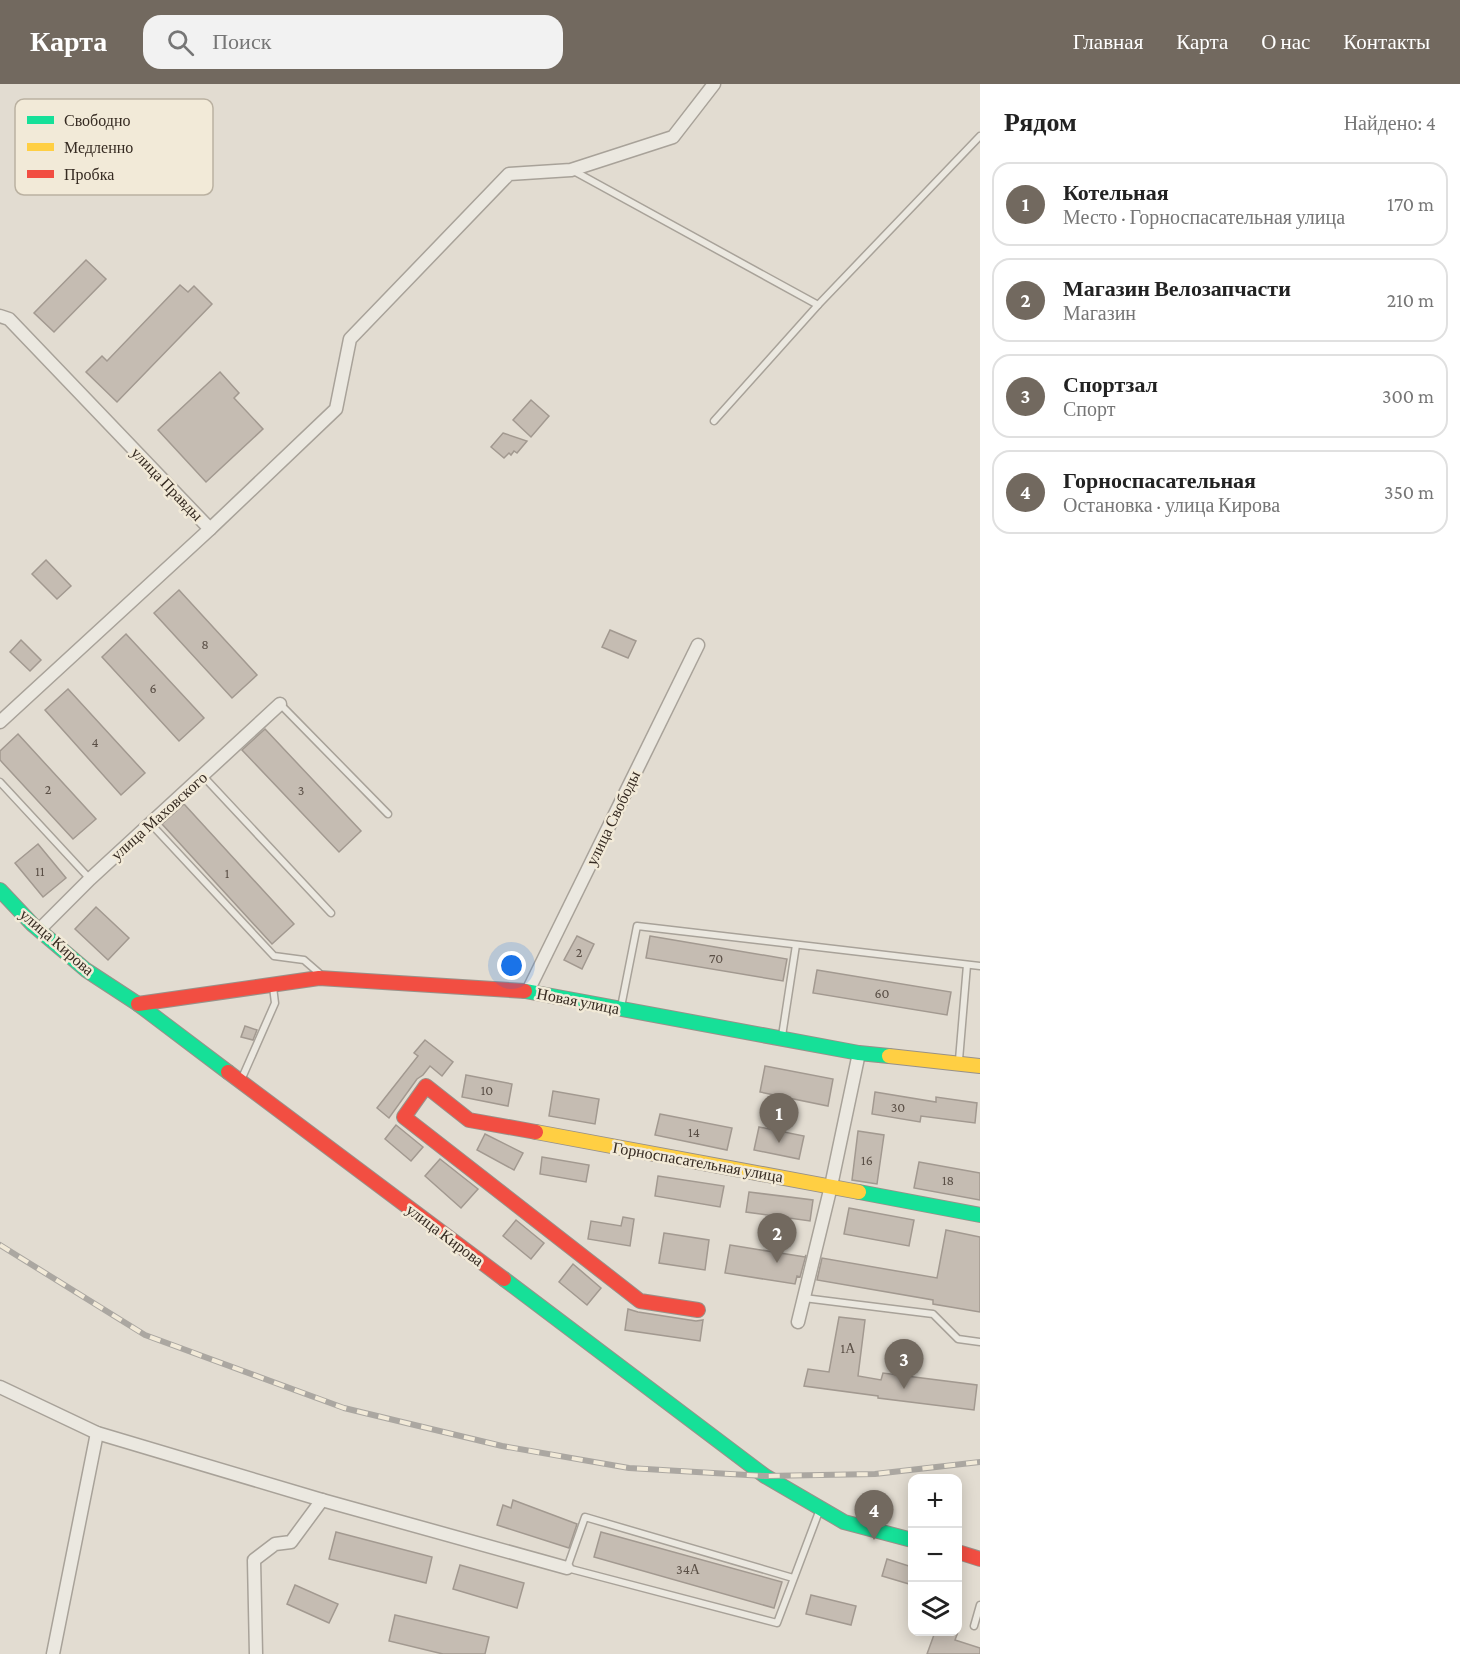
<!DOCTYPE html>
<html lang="ru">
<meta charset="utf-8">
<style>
:root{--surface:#fff;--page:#f2f2f2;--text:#222;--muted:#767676;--line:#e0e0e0;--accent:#72695f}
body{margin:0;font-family:"Crimson Pro",serif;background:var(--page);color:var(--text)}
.controls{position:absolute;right:18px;bottom:18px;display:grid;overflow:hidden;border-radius:12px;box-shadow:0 3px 15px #0003}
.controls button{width:54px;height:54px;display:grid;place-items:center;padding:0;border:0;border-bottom:2px solid var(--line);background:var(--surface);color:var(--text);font:30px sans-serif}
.you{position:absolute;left:512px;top:882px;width:21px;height:21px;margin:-15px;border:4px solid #fff;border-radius:50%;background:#1a73e8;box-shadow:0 0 0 9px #1a73e833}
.badge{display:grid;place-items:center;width:39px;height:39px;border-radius:50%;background:var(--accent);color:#fff;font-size:20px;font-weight:700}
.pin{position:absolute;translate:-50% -50px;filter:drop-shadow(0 2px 3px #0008)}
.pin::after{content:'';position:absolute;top:32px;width:21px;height:18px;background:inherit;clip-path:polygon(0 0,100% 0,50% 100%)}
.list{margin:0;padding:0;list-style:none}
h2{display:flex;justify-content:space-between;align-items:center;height:78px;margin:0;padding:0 24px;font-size:26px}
h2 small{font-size:20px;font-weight:400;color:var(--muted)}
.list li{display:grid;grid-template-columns:39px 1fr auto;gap:18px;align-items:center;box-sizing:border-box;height:84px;margin:0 12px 12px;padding:0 12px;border:2px solid var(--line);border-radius:18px}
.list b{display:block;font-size:22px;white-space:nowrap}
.list p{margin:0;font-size:20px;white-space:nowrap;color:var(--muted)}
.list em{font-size:20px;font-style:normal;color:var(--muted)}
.icon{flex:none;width:33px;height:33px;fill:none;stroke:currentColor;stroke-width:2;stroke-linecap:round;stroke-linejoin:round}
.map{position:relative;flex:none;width:980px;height:1570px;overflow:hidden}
header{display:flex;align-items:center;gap:36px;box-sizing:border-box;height:84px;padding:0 30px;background:var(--accent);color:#fff}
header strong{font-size:28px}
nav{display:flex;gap:33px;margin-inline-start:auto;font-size:21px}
.search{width:420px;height:54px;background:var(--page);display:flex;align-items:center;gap:15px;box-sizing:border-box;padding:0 21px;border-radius:18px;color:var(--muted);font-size:22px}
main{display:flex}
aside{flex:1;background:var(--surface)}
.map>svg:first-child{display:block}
.building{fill:#c5bcb2;stroke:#a29990;stroke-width:1.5}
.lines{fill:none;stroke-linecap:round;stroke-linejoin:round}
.lane-casing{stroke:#a8a299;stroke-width:9}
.street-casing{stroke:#a8a299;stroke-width:15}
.fast-casing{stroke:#989189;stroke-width:16}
.slow-casing{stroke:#989189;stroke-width:16}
.jam-casing{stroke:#989189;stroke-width:16}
.lane{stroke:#ebe8e0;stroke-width:6}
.street{stroke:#ebe8e0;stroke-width:12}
.fast{stroke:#16e098;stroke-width:14}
.slow{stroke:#ffcf43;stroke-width:14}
.jam{stroke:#f24e42;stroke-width:14}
.rail-casing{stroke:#aba7a1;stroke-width:6}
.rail{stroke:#f2ead8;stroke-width:4;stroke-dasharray:11;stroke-linecap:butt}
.labels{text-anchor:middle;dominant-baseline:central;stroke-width:5;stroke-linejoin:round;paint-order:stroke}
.number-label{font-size:14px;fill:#5a4f46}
.street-label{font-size:16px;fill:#362b22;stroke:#f2ead8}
.key{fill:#f2ead8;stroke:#bab1a1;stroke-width:1.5}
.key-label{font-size:16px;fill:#362b22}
</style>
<header>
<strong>Карта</strong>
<div class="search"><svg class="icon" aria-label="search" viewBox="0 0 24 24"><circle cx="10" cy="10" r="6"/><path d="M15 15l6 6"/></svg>Поиск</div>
<nav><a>Главная</a><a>Карта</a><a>О нас</a><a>Контакты</a></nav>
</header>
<main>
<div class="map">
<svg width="980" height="1570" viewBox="0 0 980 1570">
<rect width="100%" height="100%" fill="#e2dcd1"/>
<g class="building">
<polygon points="86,176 106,195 54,248 34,229"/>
<polygon points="180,201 188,208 194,202 212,220 117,318 86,288 102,272 107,277"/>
<polygon points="220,288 239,309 234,314 263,345 206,398 158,346"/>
<polygon points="531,316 549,332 531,353 513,336"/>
<polygon points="503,349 527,357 517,369 514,367 511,371 509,369 504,374 491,363"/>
<polygon points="46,476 71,502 57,515 32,490"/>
<polygon points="179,506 257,591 232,614 154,529"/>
<polygon points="610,546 636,557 628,574 602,563"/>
<polygon points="126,550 204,634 179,657 102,573"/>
<polygon points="21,556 41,576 30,587 10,568"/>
<polygon points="68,605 145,689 121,711 45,626"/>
<polygon points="265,645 361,747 339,768 242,666"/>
<polygon points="18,650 96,735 73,755 0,676 0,667"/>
<polygon points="184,720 294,840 272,860 162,740"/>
<polygon points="38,760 66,794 43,813 15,779"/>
<polygon points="96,823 129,854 108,876 75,845"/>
<polygon points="577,852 594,860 582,885 564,876"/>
<polygon points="650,852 787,875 783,897 646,874"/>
<polygon points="817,886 951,908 947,931 813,909"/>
<polygon points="245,942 257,946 253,956 241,953"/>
<polygon points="425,956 453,978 442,992 430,982 423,991 417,995 389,1034 377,1024 418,972 414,969"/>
<polygon points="765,982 833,995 828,1022 760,1008"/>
<polygon points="466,991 512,1000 508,1022 462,1013"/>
<polygon points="553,1007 599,1015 595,1040 549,1032"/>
<polygon points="875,1008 936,1018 936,1013 977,1019 975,1039 921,1032 920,1038 872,1030"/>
<polygon points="660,1030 732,1044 727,1066 655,1051"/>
<polygon points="396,1041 423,1063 411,1077 385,1055"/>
<polygon points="759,1043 804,1052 799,1075 754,1066"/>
<polygon points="858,1047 884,1051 877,1100 852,1096"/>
<polygon points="485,1050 523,1069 514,1086 477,1066"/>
<polygon points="542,1073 589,1081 586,1098 540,1090"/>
<polygon points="440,1075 478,1105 461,1124 425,1092"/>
<polygon points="919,1078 980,1089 980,1116 914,1104"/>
<polygon points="658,1092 724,1102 720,1123 655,1112"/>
<polygon points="749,1108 813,1116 810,1137 746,1128"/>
<polygon points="849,1124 914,1136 909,1162 844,1150"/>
<polygon points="623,1133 634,1135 630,1162 588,1155 591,1137 621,1142"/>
<polygon points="516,1136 544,1159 531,1175 503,1152"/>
<polygon points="946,1146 980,1153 980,1228 933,1220 933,1216 817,1196 822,1174 937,1194"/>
<polygon points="664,1149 709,1156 705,1186 659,1179"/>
<polygon points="730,1161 805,1173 806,1171 800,1193 797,1192 795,1200 725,1189"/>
<polygon points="573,1180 601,1204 587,1221 559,1198"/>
<polygon points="628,1225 638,1228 696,1237 703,1236 700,1257 625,1246"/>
<polygon points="839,1233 865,1236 858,1292 881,1296 883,1289 977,1301 974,1326 878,1314 878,1312 804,1302 808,1285 829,1288"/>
<polygon points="513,1416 577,1440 569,1464 497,1441 503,1421 511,1424"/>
<polygon points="336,1448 432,1473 426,1499 329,1475"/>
<polygon points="601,1448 782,1498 774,1524 594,1473"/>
<polygon points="887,1475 912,1483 909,1500 882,1492"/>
<polygon points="460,1481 524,1499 517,1524 453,1505"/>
<polygon points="295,1501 338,1520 329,1539 287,1520"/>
<polygon points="811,1511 856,1522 851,1541 806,1530"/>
<polygon points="395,1531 489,1553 485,1570 443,1570 389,1557"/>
<polygon points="935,1548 958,1548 955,1556 980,1564 980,1570 927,1570"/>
</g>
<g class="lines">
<g class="lane-casing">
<g id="lane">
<polyline points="572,86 818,221 980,52"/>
<polyline points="714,337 818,221"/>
<polyline points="280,620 388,730"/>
<polyline points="203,692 331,829"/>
<polyline points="0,698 90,795"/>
<polyline points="151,740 274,872 304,876 319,889 319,891"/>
<polyline points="621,923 637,842 980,882"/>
<polyline points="782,952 796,861"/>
<polyline points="959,976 967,881"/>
<polyline points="242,994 275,919 273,903"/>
<polyline points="804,1214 933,1230 958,1255 980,1258"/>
<polyline points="793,1494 585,1433 567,1484 777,1539 820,1425"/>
<polyline points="974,1542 980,1521"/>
</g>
</g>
<g class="street-casing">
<g id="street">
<polyline points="0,232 9,235 210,445 0,638"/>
<polyline points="210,445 336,325 350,255 509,90 571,86 673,53 714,0"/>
<polyline points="39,846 90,795 280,620"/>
<polyline points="528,907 698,561"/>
<polyline points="798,1238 831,1102 859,969"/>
<polyline points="0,1303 97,1349 322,1416 567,1484"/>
<polyline points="53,1570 97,1349"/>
<polyline points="256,1570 254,1476 275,1460 291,1458 322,1416"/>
</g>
</g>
<g class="fast-casing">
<g id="fast">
<polyline points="0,806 33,841 86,886 138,920 228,988"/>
<polyline points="525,907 859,969 889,972"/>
<polyline points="859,1108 980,1131"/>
<polyline points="504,1195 765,1392 844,1438 912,1456"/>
</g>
</g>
<g class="slow-casing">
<g id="slow">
<polyline points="889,972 980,982"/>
<polyline points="536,1048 859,1108"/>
</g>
</g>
<g class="jam-casing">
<g id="jam">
<polyline points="138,920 319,894 525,907"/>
<polyline points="228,988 504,1195"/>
<polyline points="536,1048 469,1036 426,1002 404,1033 640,1217 698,1226"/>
<polyline points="958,1468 980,1475"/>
</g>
</g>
<use href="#lane" class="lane"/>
<use href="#street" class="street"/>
<use href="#fast" class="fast"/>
<use href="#slow" class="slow"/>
<use href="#jam" class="jam"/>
<g class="rail-casing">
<polyline id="rail" points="0,1161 145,1251 344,1324 502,1362 629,1384 765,1392 875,1390 980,1378"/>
</g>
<use href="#rail" class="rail"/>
</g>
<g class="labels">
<g class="number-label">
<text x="205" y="560">8</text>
<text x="153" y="604">6</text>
<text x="95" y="658">4</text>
<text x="48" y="705">2</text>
<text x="301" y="706">3</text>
<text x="40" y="787">11</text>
<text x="227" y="789">1</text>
<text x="579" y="868">2</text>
<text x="716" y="874">70</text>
<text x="882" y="909">60</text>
<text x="487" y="1006">10</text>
<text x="898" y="1023">30</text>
<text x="694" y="1048">14</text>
<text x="867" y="1076">16</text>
<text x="948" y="1096">18</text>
<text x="848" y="1264">1А</text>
<text x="688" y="1485">34А</text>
</g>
<g class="street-label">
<text transform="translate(167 400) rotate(46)">улица Правды</text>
<text transform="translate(159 732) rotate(-42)">улица Маховского</text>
<text transform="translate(613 734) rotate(-64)">улица Свободы</text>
<text transform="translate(57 858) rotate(41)">улица Кирова</text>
<text transform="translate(578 917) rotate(11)">Новая улица</text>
<text transform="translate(698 1078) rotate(10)">Горноспасательная улица</text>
<text transform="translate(445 1151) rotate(37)">улица Кирова</text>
</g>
</g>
<rect x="15" y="15" width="198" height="96" rx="9" class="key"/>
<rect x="27" y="32" width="27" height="8" fill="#16e098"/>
<rect x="27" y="59" width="27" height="8" fill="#ffcf43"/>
<rect x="27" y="86" width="27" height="8" fill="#f24e42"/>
<g class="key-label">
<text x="64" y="42">Свободно</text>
<text x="64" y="69">Медленно</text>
<text x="64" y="96">Пробка</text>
</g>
</svg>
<div class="controls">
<button>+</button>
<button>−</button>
<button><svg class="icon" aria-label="layers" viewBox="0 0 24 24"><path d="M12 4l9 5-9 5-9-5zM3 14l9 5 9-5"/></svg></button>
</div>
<div class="you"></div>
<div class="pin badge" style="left:779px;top:1059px">1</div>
<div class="pin badge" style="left:777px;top:1179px">2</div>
<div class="pin badge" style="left:904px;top:1305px">3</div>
<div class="pin badge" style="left:874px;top:1456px">4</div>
</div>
<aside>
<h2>Рядом<small>Найдено: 4</small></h2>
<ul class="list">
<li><span class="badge">1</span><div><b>Котельная</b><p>Место · Горноспасательная улица</p></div><em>170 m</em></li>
<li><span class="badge">2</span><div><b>Магазин Велозапчасти</b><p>Магазин</p></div><em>210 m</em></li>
<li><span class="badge">3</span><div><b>Спортзал</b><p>Спорт</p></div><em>300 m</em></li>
<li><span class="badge">4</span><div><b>Горноспасательная</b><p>Остановка · улица Кирова</p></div><em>350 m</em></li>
</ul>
</aside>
</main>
